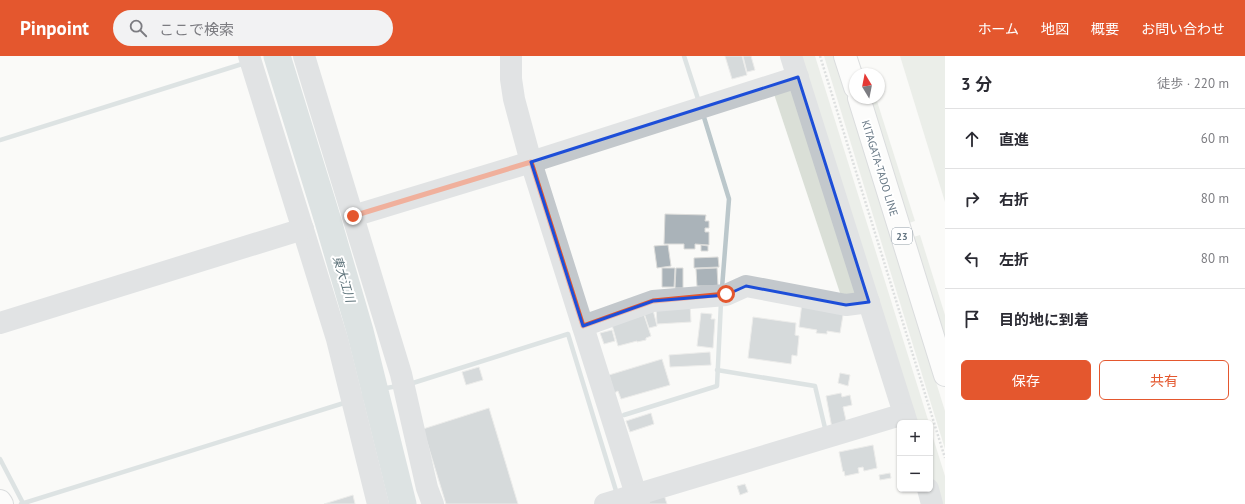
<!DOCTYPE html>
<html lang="ja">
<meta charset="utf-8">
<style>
:root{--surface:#fff;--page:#f2f2f3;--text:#2b2b33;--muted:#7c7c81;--line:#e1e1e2;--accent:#e4572e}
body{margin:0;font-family:"PT Sans","Noto Sans JP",sans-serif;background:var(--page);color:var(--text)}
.controls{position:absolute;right:12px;bottom:12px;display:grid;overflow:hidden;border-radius:6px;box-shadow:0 1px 3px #0004}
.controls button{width:36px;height:36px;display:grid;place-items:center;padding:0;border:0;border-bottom:1px solid var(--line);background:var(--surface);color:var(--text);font:20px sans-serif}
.compass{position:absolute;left:849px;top:12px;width:36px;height:36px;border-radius:50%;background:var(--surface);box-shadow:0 1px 3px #0004;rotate:350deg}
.stop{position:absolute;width:12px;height:12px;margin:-9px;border:3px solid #e4572e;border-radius:50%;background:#fff}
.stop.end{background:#e4572e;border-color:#fff;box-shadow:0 1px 4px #0008}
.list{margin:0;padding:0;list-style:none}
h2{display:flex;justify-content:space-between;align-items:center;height:52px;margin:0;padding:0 16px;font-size:17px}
h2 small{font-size:13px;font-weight:400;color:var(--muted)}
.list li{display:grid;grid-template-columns:26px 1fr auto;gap:12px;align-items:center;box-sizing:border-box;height:60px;padding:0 16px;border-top:1px solid var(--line)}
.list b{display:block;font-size:15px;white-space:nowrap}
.list em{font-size:13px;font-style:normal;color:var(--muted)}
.actions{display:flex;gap:8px;padding:12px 16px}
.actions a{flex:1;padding:9px 0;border:1px solid var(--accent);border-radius:6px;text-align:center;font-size:14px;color:var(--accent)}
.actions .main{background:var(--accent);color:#fff}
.icon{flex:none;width:22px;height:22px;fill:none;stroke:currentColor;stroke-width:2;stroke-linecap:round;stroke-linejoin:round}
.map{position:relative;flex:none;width:945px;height:448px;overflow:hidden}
header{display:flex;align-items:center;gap:24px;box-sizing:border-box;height:56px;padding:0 20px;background:var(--accent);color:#fff}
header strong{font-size:19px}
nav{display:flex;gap:22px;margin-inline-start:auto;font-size:14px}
.search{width:280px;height:36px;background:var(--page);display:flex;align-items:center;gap:10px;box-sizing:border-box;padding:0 14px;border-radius:22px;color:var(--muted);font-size:15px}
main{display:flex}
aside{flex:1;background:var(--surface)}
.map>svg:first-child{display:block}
.green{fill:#dadfd7}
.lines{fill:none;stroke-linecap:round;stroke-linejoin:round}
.stream{stroke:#bbc7cb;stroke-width:4.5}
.river{stroke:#bbc7cb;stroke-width:27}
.building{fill:#aab3b9;stroke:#dcdcda}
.major-casing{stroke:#b5babe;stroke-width:24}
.path{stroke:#bbbfc2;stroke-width:2.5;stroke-dasharray:2 2;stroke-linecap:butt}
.minor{stroke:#c3c8cc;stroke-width:22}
.major{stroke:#fff;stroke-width:22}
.route{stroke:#e4572e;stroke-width:5}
.marked{fill:none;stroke:#1d4ed8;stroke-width:3;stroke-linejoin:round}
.labels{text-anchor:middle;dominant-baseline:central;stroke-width:4;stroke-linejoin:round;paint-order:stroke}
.shield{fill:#fff;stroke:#939fa8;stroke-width:1}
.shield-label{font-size:10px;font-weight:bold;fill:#657683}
.street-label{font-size:11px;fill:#657683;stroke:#fff}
.water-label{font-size:12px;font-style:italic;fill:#60757c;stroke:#fff}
</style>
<header>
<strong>Pinpoint</strong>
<div class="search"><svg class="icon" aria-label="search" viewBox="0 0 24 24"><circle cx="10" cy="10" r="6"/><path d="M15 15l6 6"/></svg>ここで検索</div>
<nav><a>ホーム</a><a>地図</a><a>概要</a><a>お問い合わせ</a></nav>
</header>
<main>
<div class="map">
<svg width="945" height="448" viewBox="0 0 945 448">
<rect width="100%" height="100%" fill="#fafaf8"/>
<g class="green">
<polygon points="798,0 815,0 929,367 913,367"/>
<polygon points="824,0 835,0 945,355 945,393"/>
<polygon points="900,0 945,0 945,146"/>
<polygon points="791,30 857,238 841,240 773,35"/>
<polygon points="866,42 876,42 915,165 906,168"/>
<polygon points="920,179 945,259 945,293 910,182"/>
<polygon points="930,372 945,420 945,448 939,448 930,420"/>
</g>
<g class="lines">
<g class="stream">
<polyline points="684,0 699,46"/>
<polyline points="703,58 729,143 722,232"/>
<polyline points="0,84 242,8"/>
<polyline points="717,314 815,330 825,372"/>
<polyline points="413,327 568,278 617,438"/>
<polyline points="375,334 398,330"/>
<polyline points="358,343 376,337"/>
<polyline points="624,359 717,330 721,246"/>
<polyline points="0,403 23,447"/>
<polyline points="21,448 344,347"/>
</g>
<polyline class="river" points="277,0 328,165 360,275 403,448"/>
</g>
<g class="building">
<polygon points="725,0 742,0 747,19 732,23"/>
<polygon points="743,0 751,0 755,14 747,16"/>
<polygon points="665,158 706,159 705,165 709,165 709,172 705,172 705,176 709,176 709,189 695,188 695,193 684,193 684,188 664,188"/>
<polygon points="668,189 671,210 657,212 654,190"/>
<polygon points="701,189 708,190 708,195 701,195"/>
<polygon points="718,201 719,211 694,212 694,202"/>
<polygon points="662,212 675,212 674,231 662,231"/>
<polygon points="676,212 683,212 683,232 675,232"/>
<polygon points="717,212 718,230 697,230 696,213"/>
<polygon points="802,247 844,253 840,277 827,275 827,278 816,277 817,274 799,271"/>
<polygon points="690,248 691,266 657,268 656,251"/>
<polygon points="653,254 657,270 649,272 644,257"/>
<polygon points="701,257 712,258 711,263 715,263 713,292 697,290"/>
<polygon points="644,259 651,280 646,282 646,284 637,286 637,285 618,290 612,269"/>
<polygon points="753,261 796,267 795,279 799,280 797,300 792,299 791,308 748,302"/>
<polygon points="612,274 615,285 604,288 600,277"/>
<polygon points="710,296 711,309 670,311 669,299"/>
<polygon points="662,303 670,329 621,343 618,335 614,337 609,319"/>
<polygon points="479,311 483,324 466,329 462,316"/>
<polygon points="840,317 850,319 848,330 838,327"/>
<polygon points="841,337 842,341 850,339 852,349 843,351 847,369 832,372 826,340"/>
<polygon points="489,352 518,448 446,448 423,373"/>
<polygon points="651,357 654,368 630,376 626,365"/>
<polygon points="873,389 877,412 864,415 863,411 858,412 859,417 845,420 844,415 843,416 839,396"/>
<polygon points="890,417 891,422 880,424 879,419"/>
<polygon points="745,428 748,436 740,439 737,430"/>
<polygon points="353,439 355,448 324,448"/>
<polygon points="664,439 667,448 648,448 651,443"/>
</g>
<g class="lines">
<g class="major-casing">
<g id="major">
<polyline points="845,0 855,31"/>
<polyline points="859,42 945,319"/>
<polyline points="0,445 2,448"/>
</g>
</g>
<polyline class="path" points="820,0 945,402"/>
<g class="minor">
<polyline points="249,0 337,283 378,448"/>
<polyline points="304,0 401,318 427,432 433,448"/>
<polyline points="511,0 511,23 514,43 531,106 639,448"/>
<polyline points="791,0 907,367"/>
<polyline points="353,160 531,106 798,21"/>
<polyline points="0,267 303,173"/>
<polyline points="583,270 653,245 726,239 746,230 846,249 869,246"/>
<polyline points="928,433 932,448"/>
<polyline points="605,448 904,358"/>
</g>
<use href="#major" class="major"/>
</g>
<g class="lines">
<polyline class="route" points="353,160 531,106 583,270 653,245 726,238"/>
</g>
<path d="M0 0H945V448H0ZM798,21L869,246L846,249L746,230L726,239L653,245L583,270L531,106Z" fill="#fafaf8" fill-opacity=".55" fill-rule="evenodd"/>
<path class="marked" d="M798,21L869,246L846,249L746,230L726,239L653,245L583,270L531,106Z"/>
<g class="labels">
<rect class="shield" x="892" y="172" width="20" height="16" rx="3"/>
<g class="shield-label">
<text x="902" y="180">23</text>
</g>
<g class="street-label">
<text transform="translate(880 112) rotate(73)">KITAGATA-TADO LINE</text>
</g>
<g class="water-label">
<text transform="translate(344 223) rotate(73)">東大江川</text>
</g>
</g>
</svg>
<div class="controls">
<button>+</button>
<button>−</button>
</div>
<svg class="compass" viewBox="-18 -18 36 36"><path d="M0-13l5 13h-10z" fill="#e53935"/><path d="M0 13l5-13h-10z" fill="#7c7c81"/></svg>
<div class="stop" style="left:726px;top:238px"></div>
<div class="stop end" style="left:353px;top:160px"></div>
</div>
<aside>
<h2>3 分<small>徒歩 · 220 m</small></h2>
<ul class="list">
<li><svg class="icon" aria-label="ahead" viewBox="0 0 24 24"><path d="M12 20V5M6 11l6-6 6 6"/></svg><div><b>直進</b></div><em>60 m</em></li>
<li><svg class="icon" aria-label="right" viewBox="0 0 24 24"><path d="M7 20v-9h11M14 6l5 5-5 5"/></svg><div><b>右折</b></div><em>80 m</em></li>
<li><svg class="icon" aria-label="left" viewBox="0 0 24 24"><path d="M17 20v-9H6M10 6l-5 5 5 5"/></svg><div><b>左折</b></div><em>80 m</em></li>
<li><svg class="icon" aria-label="arrive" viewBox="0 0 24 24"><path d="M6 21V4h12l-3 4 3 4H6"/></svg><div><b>目的地に到着</b></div></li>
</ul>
<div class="actions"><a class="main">保存</a><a>共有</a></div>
</aside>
</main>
